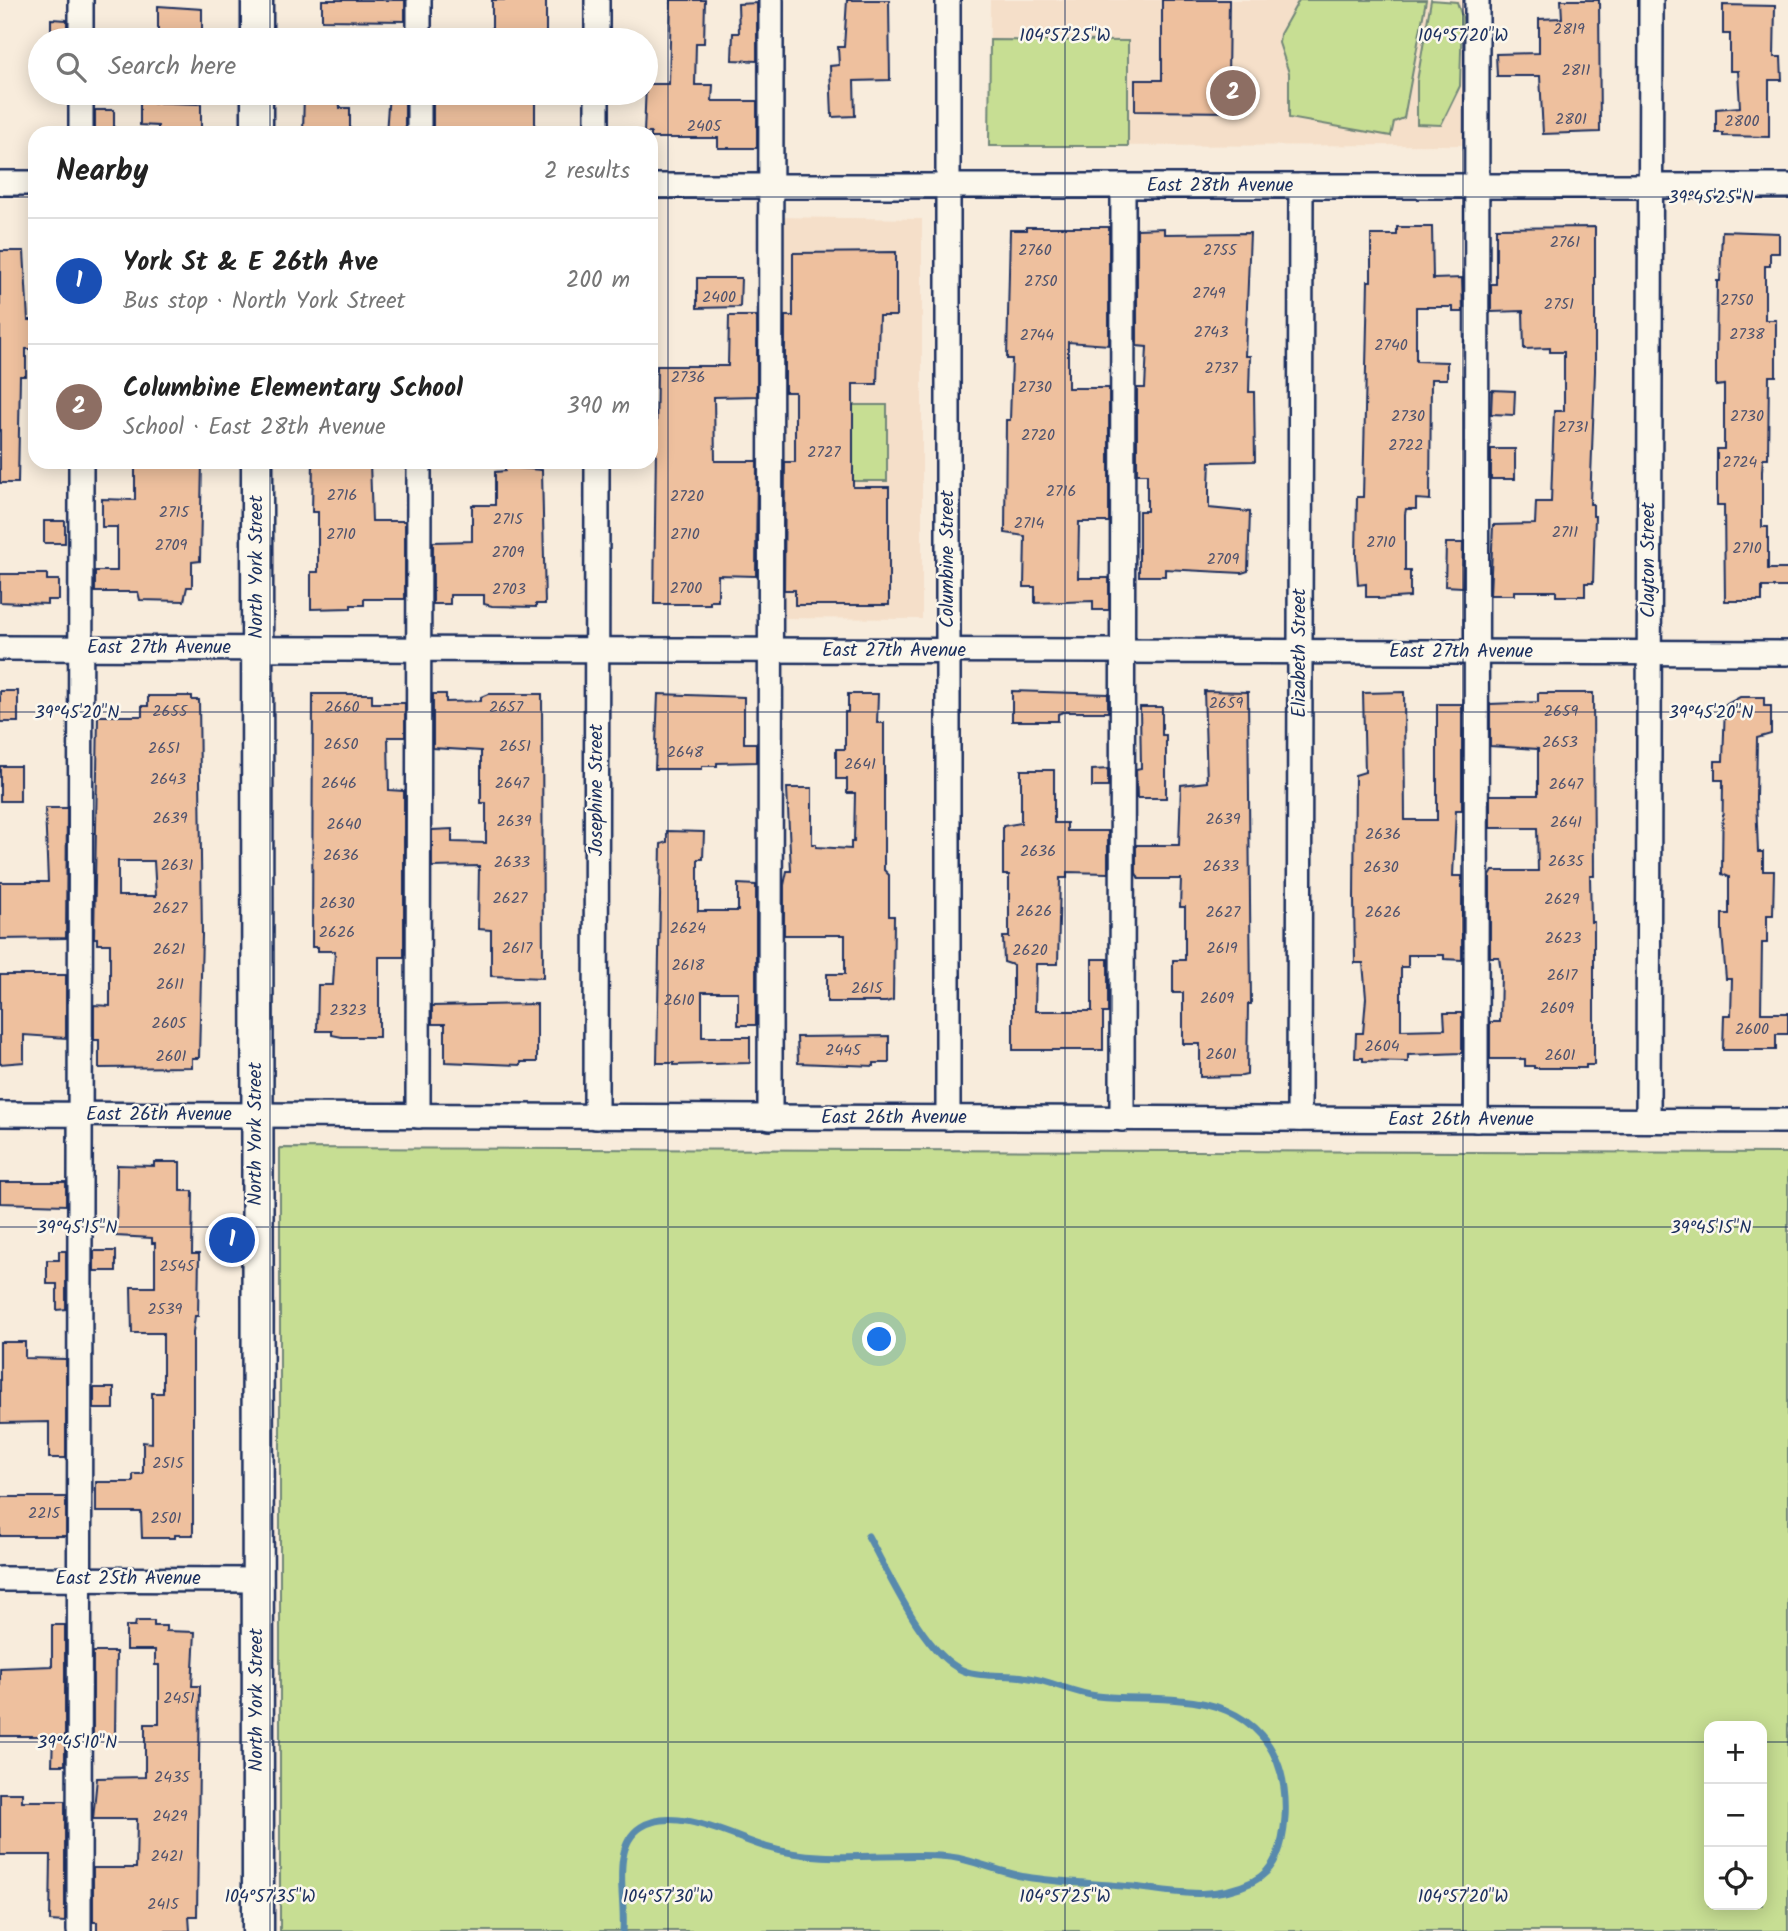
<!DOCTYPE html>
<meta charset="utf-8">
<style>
:root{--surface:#fff;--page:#f2f2f2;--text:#222;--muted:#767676;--line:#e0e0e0;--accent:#2563eb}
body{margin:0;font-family:Kalam,sans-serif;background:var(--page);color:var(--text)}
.controls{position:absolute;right:21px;bottom:21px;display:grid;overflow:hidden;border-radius:14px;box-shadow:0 4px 18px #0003}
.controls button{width:63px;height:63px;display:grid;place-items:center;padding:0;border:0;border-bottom:2px solid var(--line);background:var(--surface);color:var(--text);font:35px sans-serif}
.you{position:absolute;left:880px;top:1340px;width:24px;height:24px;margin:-18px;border:5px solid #fff;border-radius:50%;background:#1a73e8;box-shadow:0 0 0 10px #1a73e833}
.badge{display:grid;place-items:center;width:46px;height:46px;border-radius:50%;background:var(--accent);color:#fff;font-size:23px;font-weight:700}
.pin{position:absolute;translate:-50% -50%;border:4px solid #fff;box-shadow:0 2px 7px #0006}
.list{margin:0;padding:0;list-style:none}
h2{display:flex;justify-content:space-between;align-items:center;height:91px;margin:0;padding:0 28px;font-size:30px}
h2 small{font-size:23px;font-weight:400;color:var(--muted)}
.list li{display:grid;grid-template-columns:46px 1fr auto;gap:21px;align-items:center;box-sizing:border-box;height:126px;padding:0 28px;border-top:2px solid var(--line)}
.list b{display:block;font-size:26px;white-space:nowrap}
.list p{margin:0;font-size:23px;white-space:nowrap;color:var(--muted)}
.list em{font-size:23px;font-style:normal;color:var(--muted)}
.icon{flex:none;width:38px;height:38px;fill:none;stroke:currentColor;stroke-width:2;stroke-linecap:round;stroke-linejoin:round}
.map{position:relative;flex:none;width:1788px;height:1931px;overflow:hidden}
.search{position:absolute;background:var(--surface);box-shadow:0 4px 18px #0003;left:28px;top:28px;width:630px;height:77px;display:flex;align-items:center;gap:18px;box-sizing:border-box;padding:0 24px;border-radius:38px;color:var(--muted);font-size:26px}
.panel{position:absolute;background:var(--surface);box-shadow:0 4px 18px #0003;left:28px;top:126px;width:630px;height:343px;border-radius:21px}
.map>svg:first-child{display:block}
.built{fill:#f5dfc9}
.green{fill:#c7de93;stroke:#718678;stroke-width:2;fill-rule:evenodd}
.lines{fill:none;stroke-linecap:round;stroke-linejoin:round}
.stream{stroke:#588aad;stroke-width:7}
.building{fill:#eec09e;stroke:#1b2f5e;stroke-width:2;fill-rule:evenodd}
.minor-casing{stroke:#1b2f5e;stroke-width:28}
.major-casing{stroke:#1b2f5e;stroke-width:35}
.minor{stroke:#fbf7ec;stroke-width:23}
.major{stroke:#fbf7ec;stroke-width:30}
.ticks{fill:none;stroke:#1b2f5e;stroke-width:2;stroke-opacity:0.45}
.labels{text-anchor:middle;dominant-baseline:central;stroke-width:5;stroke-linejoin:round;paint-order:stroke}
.number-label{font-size:16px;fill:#50536e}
.street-label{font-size:19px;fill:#1b2f5e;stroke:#fbf7ec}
.ticks-label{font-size:18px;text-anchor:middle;fill:#1b2f5e;stroke:#fbf7ec;stroke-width:5;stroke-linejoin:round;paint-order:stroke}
</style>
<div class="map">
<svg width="1788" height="1931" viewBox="0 0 1788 1931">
<rect width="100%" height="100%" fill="#f8ecdc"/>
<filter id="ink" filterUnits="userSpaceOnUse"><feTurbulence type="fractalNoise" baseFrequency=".0143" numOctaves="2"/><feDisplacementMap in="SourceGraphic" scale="14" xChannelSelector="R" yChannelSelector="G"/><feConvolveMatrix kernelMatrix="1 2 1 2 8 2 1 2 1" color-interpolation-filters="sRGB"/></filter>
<g filter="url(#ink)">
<g class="built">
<polygon points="990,0 1477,0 1477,145 989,146"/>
<polygon points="771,217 922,219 922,619 770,618"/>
</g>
<g class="green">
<polygon points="1299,0 1426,0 1404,118 1394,122 1391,136 1289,118 1289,73 1279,43 1280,34"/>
<polygon points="1431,0 1457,2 1462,17 1460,86 1441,125 1417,124 1417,81"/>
<polygon points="990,40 1128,41 1128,146 989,146"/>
<rect x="853" y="405" width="34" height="76"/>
<path d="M280,1148L1788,1153V1931H280ZM1709,1726H1762V1905H1709Z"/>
</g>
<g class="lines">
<path class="stream" d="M623,1931C626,1899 610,1847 641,1827C675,1805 732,1837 766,1847C821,1864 882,1853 939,1856C970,1857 996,1872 1026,1877C1067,1884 1109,1883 1150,1889C1185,1894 1219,1898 1252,1882C1277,1870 1283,1844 1285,1818C1289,1748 1251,1705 1180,1700C1153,1697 1125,1699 1097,1696C1072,1693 1049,1680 1024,1677C1004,1674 981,1678 962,1670C924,1654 888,1572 868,1536"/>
</g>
<g class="building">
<polygon points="322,0 405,0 405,21 322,20"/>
<polygon points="492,0 546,0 546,40 498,40 498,30 492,30"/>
<polygon points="671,0 705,0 704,43 696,43 695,85 713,85 712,101 757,101 757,148 718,148 718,138 651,138 651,133 644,133 646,84 669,84"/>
<polygon points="847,0 889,0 890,80 854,81 855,116 832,117 830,66 839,65 838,47 844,47"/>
<polygon points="1162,0 1229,0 1228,81 1239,81 1238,112 1135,111 1135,80 1162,80"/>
<polygon points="1561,0 1599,0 1600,132 1543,134 1540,76 1497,76 1496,54 1539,53 1539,19 1562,18"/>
<polygon points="757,3 757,61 732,60 733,33 739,33 738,4"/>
<polygon points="1723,5 1775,6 1774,57 1781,57 1782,80 1769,80 1769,137 1723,136 1723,133 1716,133 1716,109 1740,107 1738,71 1730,71 1730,34 1723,34"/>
<polygon points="158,6 202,9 202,33 158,35"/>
<polygon points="51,19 67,20 67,40 51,40"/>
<polygon points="304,93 339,93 340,108 350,108 350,133 303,133"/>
<polygon points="389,93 405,93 405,133 386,133"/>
<rect x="433" y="93" width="102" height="40"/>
<polygon points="140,102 201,104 201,131 158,133 158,126 140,125"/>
<rect x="95" y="110" width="19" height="23"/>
<polygon points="1026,227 1109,227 1109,345 1068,342 1068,388 1109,388 1109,522 1079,522 1078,578 1109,578 1109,610 1093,610 1093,601 1035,603 1035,587 1024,587 1025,536 1005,533 1006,420 1010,420 1012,359 1007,359 1010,230 1026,230"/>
<polygon points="1397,227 1432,227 1433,279 1462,278 1463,312 1453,312 1453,307 1416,307 1416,361 1447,362 1447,379 1431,379 1430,500 1416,499 1416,509 1406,509 1405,514 1405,571 1410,571 1410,597 1378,599 1378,597 1366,597 1366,584 1358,585 1356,555 1357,497 1363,497 1368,281 1371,281 1371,235 1397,235"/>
<polygon points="1595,227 1595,371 1590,504 1593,504 1593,516 1595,516 1593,583 1585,583 1585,596 1556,596 1556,591 1514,591 1514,595 1490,595 1493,525 1535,524 1536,502 1551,502 1554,411 1564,411 1564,352 1550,352 1550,348 1524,349 1523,311 1491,312 1491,284 1496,284 1496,228"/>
<polygon points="1164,228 1164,234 1250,233 1245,356 1250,356 1249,392 1254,392 1255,461 1210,462 1209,486 1209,508 1250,512 1248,571 1242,573 1165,569 1165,576 1139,576 1139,511 1147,511 1147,474 1137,474 1137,388 1145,388 1147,347 1137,346 1137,229"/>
<polygon points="1722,231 1779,233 1779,253 1770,253 1770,266 1765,266 1765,320 1776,320 1776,376 1769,376 1768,458 1763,458 1762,471 1762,527 1768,527 1768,569 1788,569 1788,587 1762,587 1762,601 1725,601 1724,505 1717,505 1717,449 1724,449 1724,385 1716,386 1716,364 1717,281 1720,281"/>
<polygon points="0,251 24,251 28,320 34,320 34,349 26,349 26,376 20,376 18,483 0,483"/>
<polygon points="896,252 896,316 879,316 877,384 853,384 853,487 889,487 889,605 795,605 795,590 784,590 785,462 795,462 795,392 785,392 785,316 793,316 793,253"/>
<polygon points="697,278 741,278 740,307 697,308"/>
<polygon points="729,316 757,316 757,396 714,397 715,461 757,461 756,576 718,575 718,601 710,601 710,604 654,604 657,366 728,366"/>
<polygon points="1492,390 1515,391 1514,415 1491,414"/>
<rect x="1491" y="449" width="24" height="30"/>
<polygon points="135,462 202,462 200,561 192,562 192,587 187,587 184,601 140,600 138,592 95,592 95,571 117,571 117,527 102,527 102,499 135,500"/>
<polygon points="313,462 370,462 372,521 405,521 405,599 364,599 364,605 351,605 351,608 311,609 311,572 318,572 318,512 312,512"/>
<polygon points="505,467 542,470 545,604 536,604 536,607 492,606 484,604 484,595 450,595 450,604 433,604 433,542 472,541 472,505 495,505 495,472 505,471"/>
<rect x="44" y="521" width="21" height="22"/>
<polygon points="1446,543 1463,543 1462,587 1445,586"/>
<polygon points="0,574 47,574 47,580 59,580 59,600 47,600 47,604 0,602"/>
<rect x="0" y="691" width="18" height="31"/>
<polygon points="1012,691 1108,694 1108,712 1063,712 1058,714 1058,721 1012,721"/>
<polygon points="1204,691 1248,692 1251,1004 1248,1004 1247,1075 1242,1076 1200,1077 1200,1044 1183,1044 1183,993 1173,993 1173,960 1185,960 1185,907 1180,907 1181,879 1139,879 1136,873 1136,845 1179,845 1181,785 1207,782"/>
<polygon points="1404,692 1405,820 1437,820 1437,704 1462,704 1462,810 1456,810 1453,876 1462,876 1462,960 1444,959 1444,955 1408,955 1408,967 1401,967 1401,1030 1445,1029 1444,1013 1462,1013 1462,1053 1408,1055 1408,1062 1363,1061 1363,1058 1355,1058 1356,1033 1363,1033 1366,998 1363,963 1355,963 1354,898 1355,775 1365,772 1363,693"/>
<polygon points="1538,693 1593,693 1594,876 1590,876 1591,922 1594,922 1594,1065 1586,1065 1586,1068 1534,1068 1534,1066 1525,1066 1525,1059 1490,1059 1490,1022 1500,1022 1501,972 1499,957 1490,957 1490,876 1493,871 1538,871 1537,828 1490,828 1490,795 1538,795 1538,749 1490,746 1490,704 1538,702"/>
<polygon points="313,694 372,694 372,703 405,703 405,737 388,737 389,790 404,791 404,957 379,957 379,1037 342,1037 332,1035 332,1031 317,1031 318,985 333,985 335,951 318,951 318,947 312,947"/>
<polygon points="433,694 446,694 446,702 481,701 481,697 488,694 542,694 543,978 491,976 491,930 478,929 479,866 432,867 432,830 452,829 452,842 486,843 486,803 481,803 481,751 433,748"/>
<polygon points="658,694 744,697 744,743 756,743 756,762 717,763 717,766 702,766 702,769 655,769"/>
<polygon points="848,694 878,694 877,723 884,723 884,870 889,875 889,916 894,916 893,1000 886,1002 827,1002 827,974 845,974 845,935 784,935 784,885 787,871 791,871 787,788 812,788 812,844 816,844 816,847 851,849 851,842 854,842 855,793 847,793 847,779 836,779 836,749 845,749 845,712 848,712"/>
<path d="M148,696H192V700H199L202,935L199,1058H192V1067L99,1068V1040H94V1005L110,1006V944H97V938H94L98,716H142V706H148ZM118,861H154L156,896H118Z"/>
<polygon points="1740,697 1764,697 1764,706 1771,706 1771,734 1757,738 1756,798 1758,852 1763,852 1763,871 1774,871 1773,915 1767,915 1767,943 1762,943 1761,1013 1788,1013 1788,1034 1776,1034 1776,1050 1723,1050 1724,1015 1731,1015 1732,979 1726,979 1722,932 1722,914 1729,914 1729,877 1722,874 1723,780 1715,780 1715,761 1723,761 1725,705"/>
<polygon points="1140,707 1162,707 1162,735 1166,735 1166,798 1137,798 1136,769 1141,768"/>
<rect x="0" y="766" width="20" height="35"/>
<polygon points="1108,769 1108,787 1092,787 1092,770"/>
<polygon points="1021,770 1054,770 1054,823 1067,823 1067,831 1108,831 1108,873 1067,872 1067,878 1060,878 1058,964 1036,964 1035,1011 1092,1011 1092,959 1108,959 1108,1013 1103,1013 1103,1050 1013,1050 1013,965 1004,962 1003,937 1009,937 1009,875 1003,875 1003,826 1021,823"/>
<polygon points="45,808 67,808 66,938 0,939 0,882 48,882"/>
<polygon points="667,831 704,832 703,859 698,859 698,911 738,911 738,884 756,885 756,1025 738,1025 738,992 702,992 702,1037 750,1037 750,1063 674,1065 674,1063 657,1063 661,844 667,842"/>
<polygon points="0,975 66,975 66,1038 24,1035 24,1062 0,1064"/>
<polygon points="537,1004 537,1062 521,1062 521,1065 445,1062 445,1024 432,1024 432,1006"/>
<polygon points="889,1036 889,1063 874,1063 874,1066 798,1063 797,1037"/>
<polygon points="154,1162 180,1162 180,1191 193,1191 192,1254 199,1254 198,1316 195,1316 193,1332 193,1535 175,1535 175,1538 142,1538 141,1512 96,1512 96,1482 133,1482 133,1474 143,1474 143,1442 152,1443 152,1393 163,1393 163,1333 132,1333 131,1287 155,1287 155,1243 152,1243 152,1238 116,1236 117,1165 154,1166"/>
<polygon points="0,1182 66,1182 66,1205 0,1203"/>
<polygon points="59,1251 66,1251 66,1309 57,1310 57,1284 47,1284 47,1260 59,1260"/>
<rect x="94" y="1251" width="22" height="20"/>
<polygon points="0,1342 25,1342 25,1358 66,1359 66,1458 49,1458 49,1422 0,1423"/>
<rect x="94" y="1388" width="20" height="21"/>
<rect x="0" y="1497" width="66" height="39"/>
<polygon points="136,1621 154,1621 154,1626 166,1626 166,1631 195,1632 192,1686 200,1686 197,1916 189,1916 190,1931 97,1931 97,1922 93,1922 93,1868 136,1868 137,1819 93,1819 97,1778 145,1777 145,1724 159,1724 159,1665 155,1665 155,1650 126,1650 126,1626 135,1626"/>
<polygon points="52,1625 65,1625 65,1765 52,1765 53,1736 0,1736 0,1668 52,1666"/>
<polygon points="93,1652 116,1652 115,1736 93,1736"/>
<polygon points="0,1793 22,1793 22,1801 65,1801 65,1922 50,1921 51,1855 0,1855"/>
</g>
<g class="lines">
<g class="minor-casing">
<g id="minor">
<polyline points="81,40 81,0"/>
<polyline points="419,40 419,0"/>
<polyline points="597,40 597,0"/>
<polyline points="81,133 81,93"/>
<polyline points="419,133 419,93"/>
<polyline points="597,133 597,93"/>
<polyline points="0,183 35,183"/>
<polyline points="651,186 1788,186"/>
<polyline points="0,648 1788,653"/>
<polyline points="0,1114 1788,1121"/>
<polyline points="418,1116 419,462"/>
<polyline points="596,1117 597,462"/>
<polyline points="770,1118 771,0"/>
<polyline points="948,1118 948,0"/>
<polyline points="1122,1119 1123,186"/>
<polyline points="1299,1119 1301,186"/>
<polyline points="1476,1120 1477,0"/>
<polyline points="1648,1120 1651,0"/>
<polyline points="0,1579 256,1580"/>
<polyline points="79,1931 81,462"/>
</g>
</g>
<g class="major-casing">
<g id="major">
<polyline points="257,40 257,0"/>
<polyline points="257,133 257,93"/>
<polyline points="257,462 258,1931"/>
</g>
</g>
<use href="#minor" class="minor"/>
<use href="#major" class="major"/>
</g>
</g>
<path class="ticks" d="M270,0V40M668,0V1931M1065,0V1931M1463,0V1931M270,93V133M0,197H35M651,197H1788M270,462V1931M0,712H1788M0,1227H1788M0,1742H1709M1762,1742H1788"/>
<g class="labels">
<g class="number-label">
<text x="1569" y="29">2819</text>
<text x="1576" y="70">2811</text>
<text x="1571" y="119">2801</text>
<text x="1742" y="121">2800</text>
<text x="704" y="126">2405</text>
<text x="1565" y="242">2761</text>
<text x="1035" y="250">2760</text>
<text x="1220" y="250">2755</text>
<text x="1041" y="281">2750</text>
<text x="1209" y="293">2749</text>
<text x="719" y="297">2400</text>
<text x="1737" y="300">2750</text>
<text x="1559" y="304">2751</text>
<text x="1211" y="332">2743</text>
<text x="1747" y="334">2738</text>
<text x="1037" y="335">2744</text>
<text x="1391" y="345">2740</text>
<text x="1221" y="368">2737</text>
<text x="688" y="377">2736</text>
<text x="1035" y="387">2730</text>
<text x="1408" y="416">2730</text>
<text x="1747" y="416">2730</text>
<text x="1573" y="427">2731</text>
<text x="1038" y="435">2720</text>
<text x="1406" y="445">2722</text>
<text x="824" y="452">2727</text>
<text x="1740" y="462">2724</text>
<text x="1061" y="491">2716</text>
<text x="342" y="495">2716</text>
<text x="687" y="496">2720</text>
<text x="174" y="512">2715</text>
<text x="508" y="519">2715</text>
<text x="1029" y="523">2714</text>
<text x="1565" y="532">2711</text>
<text x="341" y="534">2710</text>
<text x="685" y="534">2710</text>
<text x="1381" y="542">2710</text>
<text x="171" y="545">2709</text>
<text x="1747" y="548">2710</text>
<text x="508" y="552">2709</text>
<text x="1223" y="559">2709</text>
<text x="686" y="588">2700</text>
<text x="509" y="589">2703</text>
<text x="1226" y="703">2659</text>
<text x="342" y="707">2660</text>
<text x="506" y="707">2657</text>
<text x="170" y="711">2655</text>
<text x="1561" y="711">2659</text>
<text x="1560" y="742">2653</text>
<text x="341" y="744">2650</text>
<text x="515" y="746">2651</text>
<text x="164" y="748">2651</text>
<text x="685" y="752">2648</text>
<text x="860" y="764">2641</text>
<text x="168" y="779">2643</text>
<text x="339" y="783">2646</text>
<text x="512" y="783">2647</text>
<text x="1566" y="784">2647</text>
<text x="170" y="818">2639</text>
<text x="1223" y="819">2639</text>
<text x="514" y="821">2639</text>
<text x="1566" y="822">2641</text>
<text x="344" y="824">2640</text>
<text x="1383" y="834">2636</text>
<text x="1038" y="851">2636</text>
<text x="341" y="855">2636</text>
<text x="1566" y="861">2635</text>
<text x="512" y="862">2633</text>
<text x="177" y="865">2631</text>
<text x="1221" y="866">2633</text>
<text x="1381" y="867">2630</text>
<text x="510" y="898">2627</text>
<text x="1562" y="899">2629</text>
<text x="337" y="903">2630</text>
<text x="170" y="908">2627</text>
<text x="1034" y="911">2626</text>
<text x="1223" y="912">2627</text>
<text x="1383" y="912">2626</text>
<text x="688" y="928">2624</text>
<text x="337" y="932">2626</text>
<text x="1563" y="938">2623</text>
<text x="517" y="948">2617</text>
<text x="1222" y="948">2619</text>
<text x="169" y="949">2621</text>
<text x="1030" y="950">2620</text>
<text x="688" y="965">2618</text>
<text x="1562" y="975">2617</text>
<text x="170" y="984">2611</text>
<text x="867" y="988">2615</text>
<text x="1217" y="998">2609</text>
<text x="679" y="1000">2610</text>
<text x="1557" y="1008">2609</text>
<text x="348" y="1010">2323</text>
<text x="169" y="1023">2605</text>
<text x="1752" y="1029">2600</text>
<text x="1382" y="1046">2604</text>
<text x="843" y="1050">2445</text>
<text x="1221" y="1054">2601</text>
<text x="1560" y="1055">2601</text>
<text x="171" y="1056">2601</text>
<text x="177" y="1266">2545</text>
<text x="165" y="1309">2539</text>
<text x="168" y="1463">2515</text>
<text x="44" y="1513">2215</text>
<text x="166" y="1518">2501</text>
<text x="179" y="1698">2451</text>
<text x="172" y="1777">2435</text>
<text x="170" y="1816">2429</text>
<text x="167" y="1856">2421</text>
<text x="163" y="1904">2415</text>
</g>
<g class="street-label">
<text x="1220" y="186">East 28th Avenue</text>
<text transform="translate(948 559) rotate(-90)">Columbine Street</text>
<text transform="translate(1649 560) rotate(-90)">Clayton Street</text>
<text transform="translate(257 567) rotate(-90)">North York Street</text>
<text x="159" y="648">East 27th Avenue</text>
<text x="894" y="651">East 27th Avenue</text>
<text x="1461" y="652">East 27th Avenue</text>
<text transform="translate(1300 653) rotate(-90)">Elizabeth Street</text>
<text transform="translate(597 790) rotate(-90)">Josephine Street</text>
<text x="159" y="1115">East 26th Avenue</text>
<text x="894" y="1118">East 26th Avenue</text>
<text x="1461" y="1120">East 26th Avenue</text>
<text transform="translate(256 1134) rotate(-90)">North York Street</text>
<text x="128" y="1579">East 25th Avenue</text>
<text transform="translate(257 1700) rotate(-90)">North York Street</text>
</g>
</g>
<g class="ticks-label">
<text x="1065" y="41">104°57'25"W</text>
<text x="1463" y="41">104°57'20"W</text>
<text x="1711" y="203">39°45'25"N</text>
<text x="77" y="718">39°45'20"N</text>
<text x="1711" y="718">39°45'20"N</text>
<text x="77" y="1233">39°45'15"N</text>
<text x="1711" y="1233">39°45'15"N</text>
<text x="77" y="1748">39°45'10"N</text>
<text x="270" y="1902">104°57'35"W</text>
<text x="668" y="1902">104°57'30"W</text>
<text x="1065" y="1902">104°57'25"W</text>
<text x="1463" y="1902">104°57'20"W</text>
</g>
</svg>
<div class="controls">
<button>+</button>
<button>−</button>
<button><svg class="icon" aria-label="locate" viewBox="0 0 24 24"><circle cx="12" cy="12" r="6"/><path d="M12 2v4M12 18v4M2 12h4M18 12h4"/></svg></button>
</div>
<div class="you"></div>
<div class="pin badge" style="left:232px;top:1240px;background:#1a4fb4">1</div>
<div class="pin badge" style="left:1233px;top:93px;background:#8d6e63">2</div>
<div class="search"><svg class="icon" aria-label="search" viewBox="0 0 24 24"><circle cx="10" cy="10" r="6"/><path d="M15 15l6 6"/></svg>Search here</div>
<section class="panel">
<h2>Nearby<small>2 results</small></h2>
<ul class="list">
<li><span class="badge" style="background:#1a4fb4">1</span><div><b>York St &amp; E 26th Ave</b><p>Bus stop · North York Street</p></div><em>200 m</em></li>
<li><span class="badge" style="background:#8d6e63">2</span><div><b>Columbine Elementary School</b><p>School · East 28th Avenue</p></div><em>390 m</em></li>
</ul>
</section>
</div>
